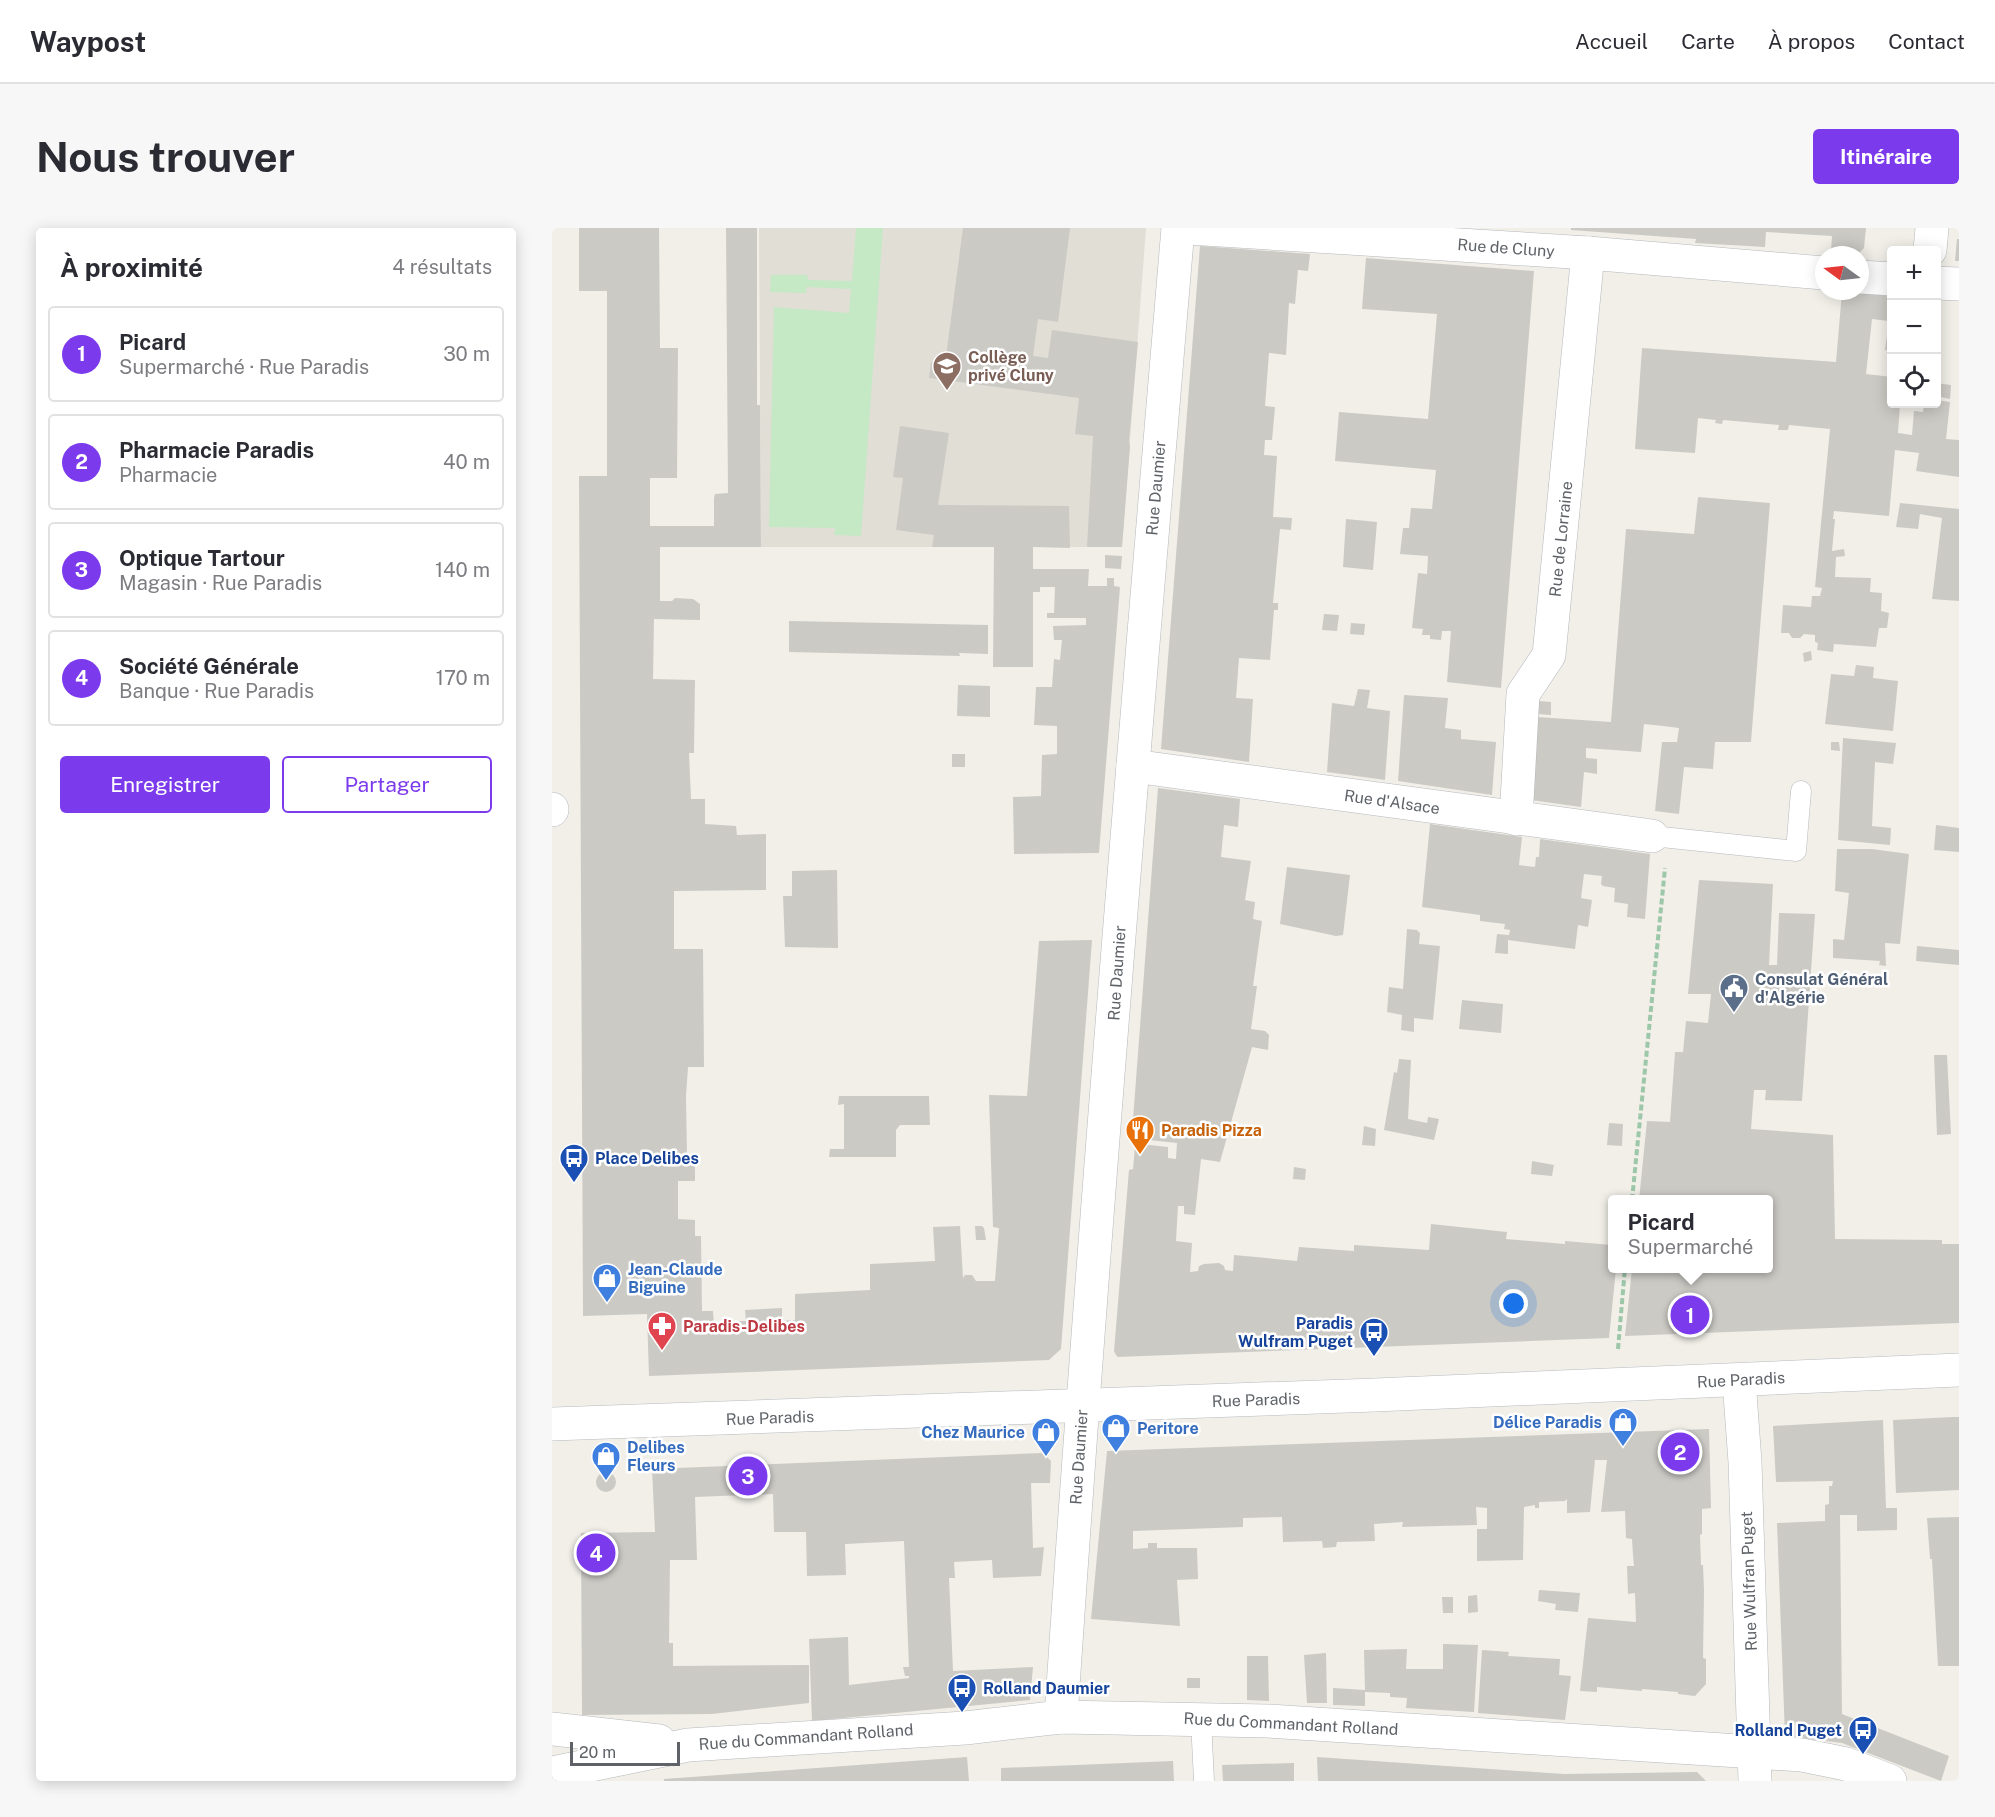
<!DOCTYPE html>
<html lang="fr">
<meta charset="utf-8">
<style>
:root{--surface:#fff;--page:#f7f7f7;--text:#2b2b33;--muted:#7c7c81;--line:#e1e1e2;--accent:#7c3aed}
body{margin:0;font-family:"Public Sans",sans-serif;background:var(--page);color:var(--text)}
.controls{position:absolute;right:18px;top:18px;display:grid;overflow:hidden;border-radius:6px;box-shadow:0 3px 15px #0003}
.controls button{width:54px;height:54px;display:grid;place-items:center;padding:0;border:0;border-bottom:2px solid var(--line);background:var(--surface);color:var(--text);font:30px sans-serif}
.compass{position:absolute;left:1263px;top:18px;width:54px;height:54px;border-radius:50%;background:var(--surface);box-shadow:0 3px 15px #0003;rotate:285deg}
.scale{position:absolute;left:18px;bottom:15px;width:110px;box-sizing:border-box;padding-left:6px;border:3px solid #5f6368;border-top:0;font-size:16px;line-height:21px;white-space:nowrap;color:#5f6368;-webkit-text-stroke:4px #fff;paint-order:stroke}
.you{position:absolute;left:962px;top:1076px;width:21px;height:21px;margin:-15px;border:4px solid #fff;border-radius:50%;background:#1a73e8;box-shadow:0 0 0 9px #1a73e833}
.badge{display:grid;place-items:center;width:39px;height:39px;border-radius:50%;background:var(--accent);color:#fff;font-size:20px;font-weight:700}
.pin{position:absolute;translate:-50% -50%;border:3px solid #fff;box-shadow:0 2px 6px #0006}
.popup{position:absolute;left:1056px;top:967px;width:165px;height:78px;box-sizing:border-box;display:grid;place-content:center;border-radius:6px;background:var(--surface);filter:drop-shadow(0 2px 4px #0005);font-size:20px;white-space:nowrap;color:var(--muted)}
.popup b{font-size:22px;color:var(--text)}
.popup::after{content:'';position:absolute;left:50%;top:100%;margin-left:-12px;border:12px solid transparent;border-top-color:var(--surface)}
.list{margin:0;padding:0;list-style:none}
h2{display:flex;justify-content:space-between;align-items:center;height:78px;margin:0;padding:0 24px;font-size:26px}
h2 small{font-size:20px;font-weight:400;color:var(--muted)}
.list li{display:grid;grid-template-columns:39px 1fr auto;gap:18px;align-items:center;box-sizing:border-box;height:96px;margin:0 12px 12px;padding:0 12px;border:2px solid var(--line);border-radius:6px}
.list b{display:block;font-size:22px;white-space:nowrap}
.list p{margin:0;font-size:20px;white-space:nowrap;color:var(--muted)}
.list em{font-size:20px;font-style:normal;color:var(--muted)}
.actions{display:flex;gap:12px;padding:18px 24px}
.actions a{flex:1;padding:14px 0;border:2px solid var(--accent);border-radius:6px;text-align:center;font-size:21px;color:var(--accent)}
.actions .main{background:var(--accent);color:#fff}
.icon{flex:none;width:33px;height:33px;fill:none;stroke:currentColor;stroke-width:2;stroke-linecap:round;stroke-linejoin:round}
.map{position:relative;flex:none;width:1407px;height:1553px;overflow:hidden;border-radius:6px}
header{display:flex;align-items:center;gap:36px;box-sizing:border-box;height:84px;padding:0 30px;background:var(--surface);border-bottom:2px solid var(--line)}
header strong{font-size:28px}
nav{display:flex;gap:33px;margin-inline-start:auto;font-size:21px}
.intro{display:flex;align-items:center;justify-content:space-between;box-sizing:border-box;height:144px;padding:0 36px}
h1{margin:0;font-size:42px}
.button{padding:15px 27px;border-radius:6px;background:var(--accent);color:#fff;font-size:21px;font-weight:700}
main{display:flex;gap:36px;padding:0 36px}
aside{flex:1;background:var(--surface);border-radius:6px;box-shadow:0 3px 15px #0003}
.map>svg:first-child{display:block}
.education{fill:#e1ded6}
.green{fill:#c5e8c5}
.building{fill:#cccac5;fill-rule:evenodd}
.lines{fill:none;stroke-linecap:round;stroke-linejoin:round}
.lane-casing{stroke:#b5b8bc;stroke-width:21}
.street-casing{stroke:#b5b8bc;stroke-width:34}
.secondary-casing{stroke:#b6babf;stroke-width:34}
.path{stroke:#9cc7a9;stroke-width:4;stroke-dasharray:6 3;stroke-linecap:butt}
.lane{stroke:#fff;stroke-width:20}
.street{stroke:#fff;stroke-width:33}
.secondary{stroke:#fff;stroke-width:33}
.labels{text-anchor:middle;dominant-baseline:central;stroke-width:5;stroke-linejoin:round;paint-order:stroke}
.street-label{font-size:16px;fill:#5f6368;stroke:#fff}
.education-label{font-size:16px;font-weight:bold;fill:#785e54;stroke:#fff;text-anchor:start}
.service-label{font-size:16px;font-weight:bold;fill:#4e5e75;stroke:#fff;text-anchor:start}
.food-label{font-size:16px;font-weight:bold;fill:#c56008;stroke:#fff;text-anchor:start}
.transit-label{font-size:16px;font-weight:bold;fill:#164399;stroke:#fff;text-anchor:start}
.shop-label{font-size:16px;font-weight:bold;fill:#366cbe;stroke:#fff;text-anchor:start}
.health-label{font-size:16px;font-weight:bold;fill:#be3a42;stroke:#fff;text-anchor:start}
</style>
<header>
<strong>Waypost</strong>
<nav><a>Accueil</a><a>Carte</a><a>À propos</a><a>Contact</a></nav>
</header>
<div class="intro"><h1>Nous trouver</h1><a class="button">Itinéraire</a></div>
<main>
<aside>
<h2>À proximité<small>4 résultats</small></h2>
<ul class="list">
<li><span class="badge">1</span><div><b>Picard</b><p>Supermarché · Rue Paradis</p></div><em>30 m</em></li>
<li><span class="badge">2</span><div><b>Pharmacie Paradis</b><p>Pharmacie</p></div><em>40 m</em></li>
<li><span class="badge">3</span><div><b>Optique Tartour</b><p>Magasin · Rue Paradis</p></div><em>140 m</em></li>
<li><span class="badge">4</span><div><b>Société Générale</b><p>Banque · Rue Paradis</p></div><em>170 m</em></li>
</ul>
<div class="actions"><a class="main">Enregistrer</a><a>Partager</a></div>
</aside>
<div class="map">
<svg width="1407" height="1553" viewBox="0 0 1407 1553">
<rect width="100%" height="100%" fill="#f1efe8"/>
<polygon class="education" points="207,0 594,0 570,319 209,319"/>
<polygon class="green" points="304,0 331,0 309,308 282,307 283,300 217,299 222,79 297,85 299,61 255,59 254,65 218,64 219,47 255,47 256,52 300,53"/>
<g class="building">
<polygon points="27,0 107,0 108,120 126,120 125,250 98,250 98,298 162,298 162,270 163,266 176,265 174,0 205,0 205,177 208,177 209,319 108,319 108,373 120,373 123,370 141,371 148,376 148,392 102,391 101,451 143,452 142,525 137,525 139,571 153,571 153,596 184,598 185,607 214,606 214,662 122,663 122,721 151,721 152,839 136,839 134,868 135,929 126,929 126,936 143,936 143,953 126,953 126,991 143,992 143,1008 149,1008 150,1083 161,1083 162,1096 167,1096 167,1093 194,1093 193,1082 230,1080 230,1093 243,1092 243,1066 318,1062 318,1036 383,1033 381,999 408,998 411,1050 413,1047 420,1047 424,1053 443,1053 447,1000 441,999 437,867 475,868 487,713 540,712 509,1121 497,1132 97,1148 95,1086 31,1088 27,248 55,248 55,63 27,63"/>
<polygon points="411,0 518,0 506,94 486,91 481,128 496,130 500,102 586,114 577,213 578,219 570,319 535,319 541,208 523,206 527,170 377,150 379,134 393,136"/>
<polygon points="1019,0 1314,0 1312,20 1306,26 1302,26 1279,24 1280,8 1214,4 1213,19 1143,15 1144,11 1019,2"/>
<polygon points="1405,11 1407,11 1407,33 1403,33"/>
<polygon points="648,18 758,26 756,43 746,42 743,76 737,75 734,127 717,125 713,178 723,179 720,212 713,212 712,227 725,228 721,289 740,290 739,302 728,301 721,375 726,375 726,382 722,382 718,432 687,430 684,470 701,471 697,534 609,521"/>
<polygon points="814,30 982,43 949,460 895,454 899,403 890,403 889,412 878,411 878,407 870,407 871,401 860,400 866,345 875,346 876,328 848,326 851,300 857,300 859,280 880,281 884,242 783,233 787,184 876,191 885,86 810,81"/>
<polygon points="1290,64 1340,68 1340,123 1333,122 1337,93 1320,91 1314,146 1340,149 1340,176 1348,176 1346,205 1360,207 1362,183 1371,184 1372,176 1384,176 1384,172 1398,174 1394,211 1407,212 1407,249 1364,243 1367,225 1343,222 1337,288 1282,283 1281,291 1283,291 1280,323 1292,321 1293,328 1284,329 1283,349 1319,350 1318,364 1330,365 1329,383 1337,385 1335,400 1327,400 1324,419 1282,416 1281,424 1265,422 1266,415 1263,414 1263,407 1252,406 1248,410 1240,410 1237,405 1229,405 1231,377 1259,379 1260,368 1268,368 1270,360 1263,359 1278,201 1237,197 1236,202 1226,202 1227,197 1171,192 1170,196 1163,195 1164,192 1146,190 1143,225 1083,221 1090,120 1284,134"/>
<polygon points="1384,155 1399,157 1398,171 1384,168"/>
<polygon points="348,198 397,205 386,277 517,278 518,320 481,319 481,341 537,341 536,358 555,358 555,350 562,350 562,358 568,359 547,625 462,626 461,569 489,568 490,527 505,526 505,498 482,497 484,459 500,459 502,431 508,432 510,412 502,412 501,398 534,397 534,390 495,390 495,385 502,385 503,359 488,359 488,364 481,364 481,439 441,439 442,319 380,319 382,307 344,302 351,250 341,249"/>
<polygon points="1146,269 1218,275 1199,514 1163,514 1161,541 1132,539 1127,586 1103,583 1110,514 1125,514 1127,500 1111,498 1092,496 1089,524 1034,520 1034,530 1045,531 1045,546 1032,544 1029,579 979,572 985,489 1059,494 1074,301 1142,306"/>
<polygon points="1348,275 1407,281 1407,373 1380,371 1390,290 1368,286 1366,301 1344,299"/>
<polygon points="794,291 825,294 821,342 791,339"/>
<polygon points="553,327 570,328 569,341 553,340"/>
<polygon points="772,386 787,387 785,403 770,402"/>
<polygon points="237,393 436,397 436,426 407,425 408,428 237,424"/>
<polygon points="799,395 813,396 812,407 798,406"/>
<polygon points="1259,423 1260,432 1252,434 1251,425"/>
<polygon points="1304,437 1322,439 1321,450 1346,453 1341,503 1273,496 1279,446 1302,448"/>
<polygon points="406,457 438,458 438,489 405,488"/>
<polygon points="806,461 818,462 815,480 838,483 833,552 775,544 780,475 802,478"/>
<polygon points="852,467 896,470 893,500 909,502 909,511 944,514 940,567 846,553"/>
<polygon points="987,473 999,474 999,487 985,486"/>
<polygon points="1291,510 1344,515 1341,536 1323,534 1320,598 1339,600 1338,617 1286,612"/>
<polygon points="1279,514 1287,514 1288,523 1279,522"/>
<rect x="400" y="526" width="13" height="13"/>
<path d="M606,560L688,571L686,599L672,597L669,629L699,633L693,672L703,674L701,691L710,693L701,758H705L699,801L713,803L717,807L716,822L700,819L668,934L649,931L643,987L632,986V978H626L624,1013L640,1015L638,1044L646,1043L647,1038L652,1036L667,1035L672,1038L673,1042L681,1043L682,1027L745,1033L747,1019L802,1023V1017L877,1022L879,996L955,1004L954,1011L1013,1016V1013L1060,1017V1040L1064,1041L1057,1110L566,1129L564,1127L562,1123L577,942L581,941L584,908L580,905ZM589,907L597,908V912L625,915L624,931L616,930V919L588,916Z"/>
<polygon points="878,596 970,609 967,637 983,639 984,629 987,629 988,611 1098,626 1093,691 1075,689 1076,676 1062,674 1063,660 1051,658 1049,656 1050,648 1032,646 1029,670 1040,672 1036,699 1026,697 1023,721 956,712 956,726 943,725 945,706 957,707 958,702 952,701 953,696 928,693 928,687 870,679"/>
<polygon points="1384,597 1407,600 1407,624 1382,622"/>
<polygon points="1285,621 1320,621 1357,626 1348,716 1333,715 1334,738 1327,737 1328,733 1281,730 1281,711 1292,712 1297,665 1283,663"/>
<polygon points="735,639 798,647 791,707 784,708 728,696"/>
<polygon points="285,642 286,720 233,719 231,668 240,668 240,643"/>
<polygon points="1147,652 1221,656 1217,737 1225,737 1227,685 1263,686 1250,873 1213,872 1214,862 1202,862 1199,901 1281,907 1283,1011 1390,1012 1390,1016 1407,1016 1407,1095 1073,1108 1080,1041 1216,1041 1216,972 1087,972 1095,893 1118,894 1123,824 1131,824 1134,793 1156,795 1159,766 1136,766"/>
<polygon points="855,701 865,702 868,705 867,716 888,718 881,792 862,790 862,804 849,802 850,787 835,784 837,759 851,761"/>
<polygon points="1365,718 1407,722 1407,737 1364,733"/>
<polygon points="910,772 951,776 949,805 907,801"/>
<polygon points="1382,827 1395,827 1399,906 1385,907"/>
<polygon points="847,831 859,832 856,891 875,895 876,889 887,891 882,912 832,902 842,844 845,845"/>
<polygon points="287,868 377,868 378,897 348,897 344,902 344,929 277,929 278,921 292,921 292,876 286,877"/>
<polygon points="1057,895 1071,896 1070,918 1055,917"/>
<polygon points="812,898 824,901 823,918 810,917"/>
<polygon points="980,933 1002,937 1000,948 979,946"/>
<polygon points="742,939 754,941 753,952 741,951"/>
<polygon points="423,998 430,998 432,1000 434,1012 424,1012"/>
<polygon points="1401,1189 1407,1189 1407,1262 1344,1265 1341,1192"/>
<polygon points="1331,1192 1334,1280 1345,1280 1345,1302 1305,1303 1305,1287 1288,1287 1290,1486 1397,1528 1389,1553 1290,1515 1233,1508 1225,1295 1273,1293 1273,1277 1277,1276 1277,1258 1280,1258 1281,1253 1224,1254 1221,1198"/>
<polygon points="1157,1201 1159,1280 1150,1281 1150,1306 1148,1307 1149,1337 1151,1337 1152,1363 1151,1430 1154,1431 1154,1456 1143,1468 1126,1466 1126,1464 1090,1461 1090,1463 1045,1459 1045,1464 1028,1463 1036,1390 1084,1394 1083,1365 1076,1366 1075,1338 1082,1338 1081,1327 1080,1311 1074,1310 1073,1283 1049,1284 1055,1232 1043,1232 1038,1284 1015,1285 1015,1271 1013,1273 987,1274 987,1280 983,1280 983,1277 972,1279 971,1332 925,1333 925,1301 935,1301 935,1280 924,1279 925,1297 850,1299 851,1294 822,1296 823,1313 785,1314 784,1319 771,1320 770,1313 731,1314 730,1289 691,1290 691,1299 581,1303 581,1321 596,1320 596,1315 605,1315 605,1320 645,1320 646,1351 625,1352 628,1398 539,1391 555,1223"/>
<polygon points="491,1225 499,1233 498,1255 479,1255 481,1320 492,1319 489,1348 441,1350 440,1332 402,1334 403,1350 397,1350 401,1443 481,1439 478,1472 260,1493 257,1411 296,1409 297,1457 357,1450 357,1448 353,1448 351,1439 357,1439 352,1313 293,1316 294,1347 255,1348 254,1304 222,1304 221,1266 143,1269 145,1332 118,1332 117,1415 121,1415 121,1438 257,1437 257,1475 160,1486 30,1487 29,1305 103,1304 100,1241"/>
<circle cx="54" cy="1254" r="10"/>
<polygon points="1407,1289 1407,1438 1386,1438 1380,1331 1378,1331 1375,1290"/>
<polygon points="987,1362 1028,1365 1026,1384 1003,1382 1004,1376 986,1373"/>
<polygon points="925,1367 926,1384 916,1385 916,1368"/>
<polygon points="890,1369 901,1369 901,1385 891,1385"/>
<polygon points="891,1416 926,1417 922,1484 854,1480 855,1470 838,1469 838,1465 813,1464 813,1478 781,1477 781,1460 813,1462 812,1422 855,1421 854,1441 891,1441"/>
<polygon points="930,1422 957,1424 956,1428 1008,1431 1007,1447 1019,1448 1013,1492 926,1485"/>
<polygon points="774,1425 775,1475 755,1475 752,1427"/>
<polygon points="695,1428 716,1428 717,1473 695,1472"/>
<rect x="635" y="1450" width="13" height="10"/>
<polygon points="415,1529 417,1553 112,1553 112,1551"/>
<polygon points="765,1529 1012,1546 1145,1544 1154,1553 766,1553"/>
<polygon points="621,1533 622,1553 449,1553 449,1540"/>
<polygon points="742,1535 742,1553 671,1553 670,1537"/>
</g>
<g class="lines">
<g class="lane-casing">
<g id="lane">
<polyline points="1100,608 1244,623 1249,563"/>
<polyline points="649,1492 652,1553"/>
</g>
</g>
<g class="street-casing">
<g id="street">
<polyline points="636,0 1036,25 1272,45"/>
<polyline points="1378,22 1380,0"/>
<polyline points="1308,49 1340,51"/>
<polyline points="1384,55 1407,56"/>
<polyline points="581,538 1100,608"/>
<polyline points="964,591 971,466 997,427 1036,25"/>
<polyline points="1187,1152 1193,1234 1203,1553"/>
<path d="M509,1489C542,993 584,496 626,0"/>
<polyline points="0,1501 107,1513"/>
<polyline points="0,1545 136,1517 413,1500 509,1489 716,1493 1203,1524 1250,1527 1294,1536 1338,1553"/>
</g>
</g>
<g class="secondary-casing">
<g id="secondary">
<polyline points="0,581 0,582"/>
<polyline points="0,1196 823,1167 1407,1142"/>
</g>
</g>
<g class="path">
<polyline points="1080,972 1113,640"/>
<polyline points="1066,1121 1073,1040"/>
</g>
<use href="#lane" class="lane"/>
<use href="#street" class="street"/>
<use href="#secondary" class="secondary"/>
</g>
<defs>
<g id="school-pin" transform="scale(1.5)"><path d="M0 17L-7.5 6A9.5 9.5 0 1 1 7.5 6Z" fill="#8d6e63" stroke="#fff"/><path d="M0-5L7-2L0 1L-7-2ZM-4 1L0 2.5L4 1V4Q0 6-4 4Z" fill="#fff"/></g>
<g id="civic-pin" transform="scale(1.5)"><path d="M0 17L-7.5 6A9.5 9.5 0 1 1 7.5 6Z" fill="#5c6f8a" stroke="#fff"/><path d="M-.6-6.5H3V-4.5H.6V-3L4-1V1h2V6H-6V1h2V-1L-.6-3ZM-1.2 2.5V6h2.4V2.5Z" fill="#fff"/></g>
<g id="restaurant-pin" transform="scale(1.5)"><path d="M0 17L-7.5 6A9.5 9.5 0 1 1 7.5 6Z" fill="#e8710a" stroke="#fff"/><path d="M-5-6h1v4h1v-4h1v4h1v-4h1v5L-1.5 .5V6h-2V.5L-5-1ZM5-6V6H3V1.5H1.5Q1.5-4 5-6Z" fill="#fff"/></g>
<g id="bus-pin" transform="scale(1.5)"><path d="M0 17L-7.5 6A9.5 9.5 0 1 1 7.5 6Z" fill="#1a4fb4" stroke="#fff"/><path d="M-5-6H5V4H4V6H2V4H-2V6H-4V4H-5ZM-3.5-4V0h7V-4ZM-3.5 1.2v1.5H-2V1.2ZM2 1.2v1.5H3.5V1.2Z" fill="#fff"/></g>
<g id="shop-pin" transform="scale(1.5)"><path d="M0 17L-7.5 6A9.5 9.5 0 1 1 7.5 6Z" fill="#3f7fe0" stroke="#fff"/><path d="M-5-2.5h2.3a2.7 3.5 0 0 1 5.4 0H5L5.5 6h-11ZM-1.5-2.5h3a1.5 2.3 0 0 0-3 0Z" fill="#fff"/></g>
<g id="pharmacy-pin" transform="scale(1.5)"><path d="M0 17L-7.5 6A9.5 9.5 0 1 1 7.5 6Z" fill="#e0444e" stroke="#fff"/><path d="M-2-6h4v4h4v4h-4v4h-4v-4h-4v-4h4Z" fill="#fff"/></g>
</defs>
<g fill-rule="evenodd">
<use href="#school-pin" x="395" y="138"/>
<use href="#civic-pin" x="1182" y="760"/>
<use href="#restaurant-pin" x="588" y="902"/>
<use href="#bus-pin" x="22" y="930"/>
<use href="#shop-pin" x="55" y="1050"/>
<use href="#pharmacy-pin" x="110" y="1098"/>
<use href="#bus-pin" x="822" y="1104"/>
<use href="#shop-pin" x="1071" y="1194"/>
<use href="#shop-pin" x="564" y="1200"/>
<use href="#shop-pin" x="494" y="1204"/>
<use href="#shop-pin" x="54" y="1228"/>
<use href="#bus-pin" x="410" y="1460"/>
<use href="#bus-pin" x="1311" y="1502"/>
</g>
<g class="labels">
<g class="street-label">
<text transform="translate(954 20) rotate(4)">Rue de Cluny</text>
<text transform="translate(604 260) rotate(-85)">Rue Daumier</text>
<text transform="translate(1009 311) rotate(-84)">Rue de Lorraine</text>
<text transform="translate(840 574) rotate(8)">Rue d'Alsace</text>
<text transform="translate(565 745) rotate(-86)">Rue Daumier</text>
<text transform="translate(1189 1152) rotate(-3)">Rue Paradis</text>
<text transform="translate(704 1172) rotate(-2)">Rue Paradis</text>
<text transform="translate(218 1190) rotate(-2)">Rue Paradis</text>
<text transform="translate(527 1229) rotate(-86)">Rue Daumier</text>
<text transform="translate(1197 1353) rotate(-92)">Rue Wulfran Puget</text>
<text transform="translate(739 1496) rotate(3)">Rue du Commandant Rolland</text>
<text transform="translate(254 1509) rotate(-4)">Rue du Commandant Rolland</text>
</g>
<g class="education-label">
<text x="416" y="129">Collège<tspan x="416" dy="18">privé Cluny</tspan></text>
</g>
<g class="service-label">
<text x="1203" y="751">Consulat Général<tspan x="1203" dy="18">d'Algérie</tspan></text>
</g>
<g class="food-label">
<text x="609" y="902">Paradis Pizza</text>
</g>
<g class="transit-label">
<text x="43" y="930">Place Delibes</text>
<text x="801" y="1095" text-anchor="end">Paradis<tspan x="801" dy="18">Wulfram Puget</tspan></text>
<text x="431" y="1460">Rolland Daumier</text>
<text x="1290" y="1502" text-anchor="end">Rolland Puget</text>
</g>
<g class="shop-label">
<text x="76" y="1041">Jean-Claude<tspan x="76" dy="18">Biguine</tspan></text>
<text x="1050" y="1194" text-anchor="end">Délice Paradis</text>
<text x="585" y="1200">Peritore</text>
<text x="473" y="1204" text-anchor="end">Chez Maurice</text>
<text x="75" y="1219">Delibes<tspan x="75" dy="18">Fleurs</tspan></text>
</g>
<g class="health-label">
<text x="131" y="1098">Paradis-Delibes</text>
</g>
</g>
</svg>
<div class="controls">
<button>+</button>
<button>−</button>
<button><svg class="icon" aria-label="locate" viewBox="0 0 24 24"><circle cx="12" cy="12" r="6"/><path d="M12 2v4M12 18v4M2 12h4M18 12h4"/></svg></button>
</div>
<svg class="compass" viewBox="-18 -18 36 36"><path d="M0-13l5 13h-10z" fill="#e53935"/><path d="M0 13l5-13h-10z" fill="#7c7c81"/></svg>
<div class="scale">20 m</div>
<div class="you"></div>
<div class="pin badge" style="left:1138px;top:1087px">1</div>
<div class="popup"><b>Picard</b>Supermarché</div>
<div class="pin badge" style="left:1128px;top:1224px">2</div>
<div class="pin badge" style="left:196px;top:1248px">3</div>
<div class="pin badge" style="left:44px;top:1325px">4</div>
</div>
</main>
